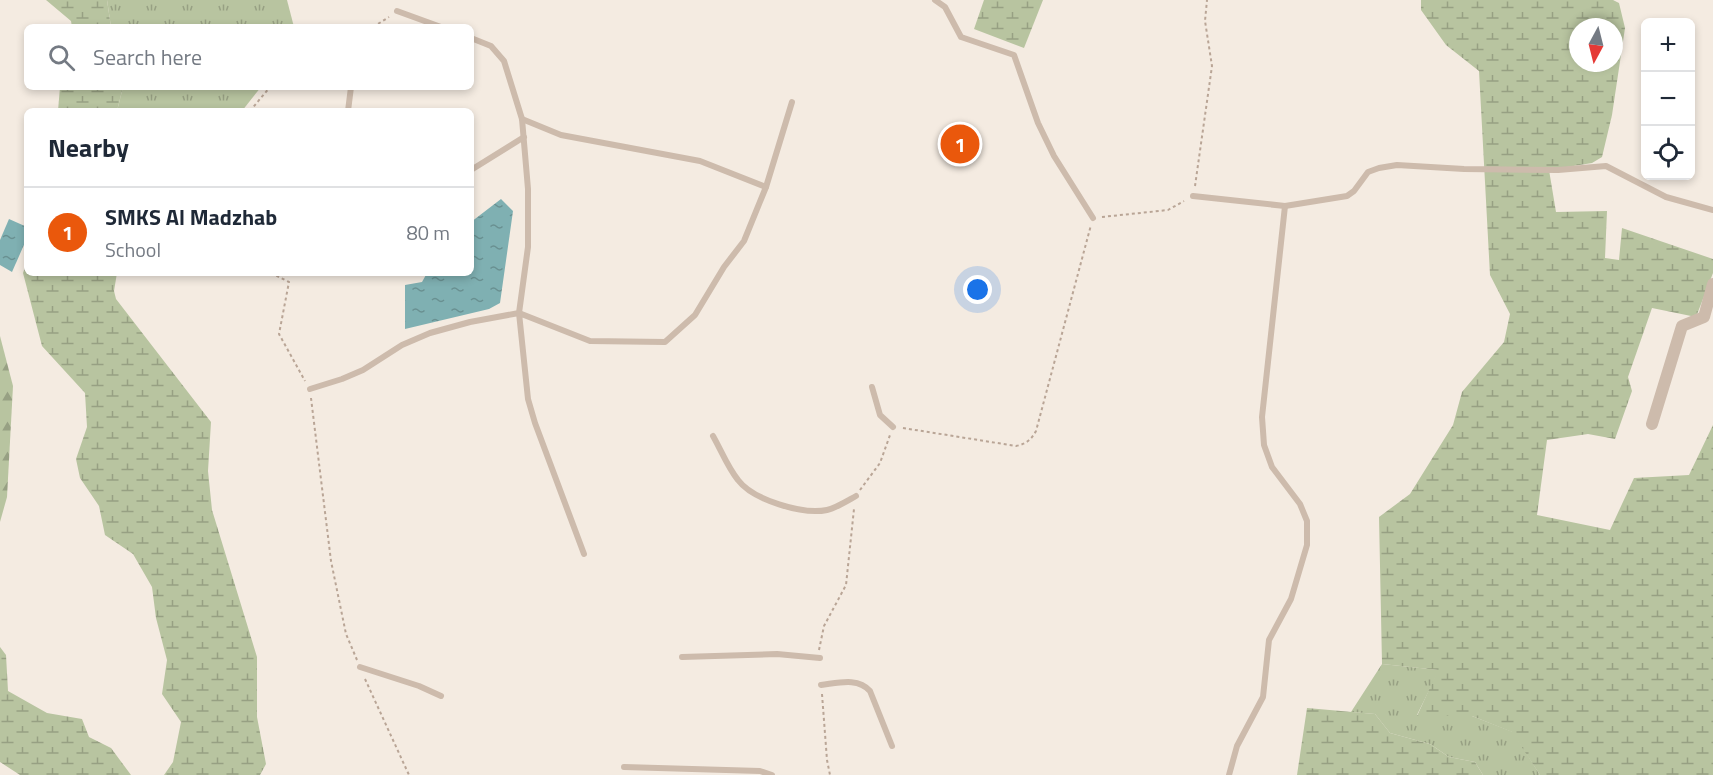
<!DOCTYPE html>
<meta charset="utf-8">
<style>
:root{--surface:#fff;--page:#f6f6f7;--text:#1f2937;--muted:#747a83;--line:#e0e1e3;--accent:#ea580c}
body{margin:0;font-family:"Titillium Web",sans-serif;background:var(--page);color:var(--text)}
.controls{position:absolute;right:18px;top:18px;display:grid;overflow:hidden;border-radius:9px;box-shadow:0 3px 9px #0003}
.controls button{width:54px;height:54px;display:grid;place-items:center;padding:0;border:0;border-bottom:2px solid var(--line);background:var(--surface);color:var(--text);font:30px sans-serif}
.compass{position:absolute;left:1569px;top:18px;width:54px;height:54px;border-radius:50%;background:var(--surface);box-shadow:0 3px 9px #0003;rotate:187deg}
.you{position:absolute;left:978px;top:290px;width:21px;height:21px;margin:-15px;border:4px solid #fff;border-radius:50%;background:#1a73e8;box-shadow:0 0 0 9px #1a73e833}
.badge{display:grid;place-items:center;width:39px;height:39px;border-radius:50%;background:var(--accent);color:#fff;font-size:20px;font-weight:700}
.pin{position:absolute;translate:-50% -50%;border:3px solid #fff;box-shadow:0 2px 6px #0006}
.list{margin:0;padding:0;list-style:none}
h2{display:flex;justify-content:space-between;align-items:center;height:78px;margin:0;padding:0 24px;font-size:26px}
h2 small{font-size:20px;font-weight:400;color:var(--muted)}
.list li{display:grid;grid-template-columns:39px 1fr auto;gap:18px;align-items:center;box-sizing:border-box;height:90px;padding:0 24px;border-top:2px solid var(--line)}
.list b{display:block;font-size:22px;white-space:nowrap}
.list p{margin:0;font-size:20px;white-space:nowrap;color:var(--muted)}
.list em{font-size:20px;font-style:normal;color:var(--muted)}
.icon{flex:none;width:33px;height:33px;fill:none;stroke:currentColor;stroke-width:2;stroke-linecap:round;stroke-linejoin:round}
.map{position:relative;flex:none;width:1713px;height:775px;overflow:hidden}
.search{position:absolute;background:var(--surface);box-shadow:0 3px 9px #0003;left:24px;top:24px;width:450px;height:66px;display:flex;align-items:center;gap:15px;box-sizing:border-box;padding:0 21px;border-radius:9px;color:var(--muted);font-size:22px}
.panel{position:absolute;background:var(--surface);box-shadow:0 3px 9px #0003;left:24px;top:108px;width:450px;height:168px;border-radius:9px}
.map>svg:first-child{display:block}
.grass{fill:url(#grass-tufts)}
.forest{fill:url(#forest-firs)}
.wetland{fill:url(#wetland-marsh);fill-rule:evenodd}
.water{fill:url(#water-ripples)}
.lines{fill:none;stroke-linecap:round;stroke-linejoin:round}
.path{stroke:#b9a596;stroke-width:2;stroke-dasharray:3 3;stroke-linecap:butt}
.lane{stroke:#cdbbac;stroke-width:6}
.street{stroke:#cdbbac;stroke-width:12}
</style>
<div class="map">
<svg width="1713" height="775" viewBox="0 0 1713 775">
<defs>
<pattern id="grass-tufts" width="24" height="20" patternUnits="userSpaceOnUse" patternTransform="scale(1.5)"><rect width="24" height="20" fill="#b8c4a0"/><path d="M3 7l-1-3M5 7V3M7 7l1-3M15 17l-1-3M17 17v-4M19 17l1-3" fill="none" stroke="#97a083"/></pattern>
<pattern id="forest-firs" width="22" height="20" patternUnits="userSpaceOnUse" patternTransform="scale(1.5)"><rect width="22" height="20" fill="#b8c4a0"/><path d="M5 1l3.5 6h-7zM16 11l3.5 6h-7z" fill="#97a083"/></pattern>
<pattern id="wetland-marsh" width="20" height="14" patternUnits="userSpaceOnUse" patternTransform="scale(1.5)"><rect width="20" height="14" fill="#b8c4a0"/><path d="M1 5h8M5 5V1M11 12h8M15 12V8" fill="none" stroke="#97a083"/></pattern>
<pattern id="water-ripples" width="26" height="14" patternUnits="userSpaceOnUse" patternTransform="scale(1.5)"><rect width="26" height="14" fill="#7fb0b2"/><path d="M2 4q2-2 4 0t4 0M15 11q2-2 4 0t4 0" fill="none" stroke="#699091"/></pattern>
</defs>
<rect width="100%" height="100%" fill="#f4ebe1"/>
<g class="grass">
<polygon points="107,0 287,0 294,27 111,27"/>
<polygon points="123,87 261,87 242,111 117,111"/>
<polygon points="1382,664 1439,670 1417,715 1472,716 1513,732 1540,775 1483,775 1475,762 1449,757 1430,744 1390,733 1375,714 1351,712"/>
</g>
<polygon class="forest" points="0,336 13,386 7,497 0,522"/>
<g class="wetland">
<polygon points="46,0 107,0 111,27 72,27 71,21"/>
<polygon points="984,0 1043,0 1024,48 974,29"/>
<path d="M1421,0H1613L1619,3L1625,28L1612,115L1602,157L1592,163L1549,170L1556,212L1607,211L1605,258L1619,260L1622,228L1713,259V273L1696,317L1652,308L1628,377L1632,391L1615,439L1588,434L1547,440L1537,515L1610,530L1634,478L1689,475L1713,425V775H1540L1512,732L1472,716H1417L1438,670L1382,664L1379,517L1410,494L1453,425L1462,392L1504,342L1510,314L1490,275L1479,71L1446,45L1421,10ZM1578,27H1614V63H1578Z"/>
<polygon points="60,87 123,87 117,111 58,111"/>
<polygon points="27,262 27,273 117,273 114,291 116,299 211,422 208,471 212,510 257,657 257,717 266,764 260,775 164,775 173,762 181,722 162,694 167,660 156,618 152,587 133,554 105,535 99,506 80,478 76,459 87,427 85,393 42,346 23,273"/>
<polygon points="0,647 6,655 8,691 47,713 82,719 89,737 111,748 131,775 20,775 0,762"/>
<polygon points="1307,708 1375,714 1390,733 1430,744 1449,757 1475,762 1483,775 1297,775"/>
</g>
<g class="water">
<polygon points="501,199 513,211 500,303 489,309 405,329 405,285 422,282 427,273 471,273 471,222"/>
<polygon points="9,219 27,227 27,238 12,272 0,265 0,240"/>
</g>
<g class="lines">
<g class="path">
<polyline points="373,27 389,17"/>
<polyline points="250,111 270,87"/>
<polyline points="1195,186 1212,66 1205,21 1207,0"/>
<polyline points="1102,217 1168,210 1184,201"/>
<polyline points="271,273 289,282 279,334 305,381"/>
<polyline points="311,398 331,561 346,634 357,660"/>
<path d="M903,428L1016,446C1026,444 1031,440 1036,431L1091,225"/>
<polyline points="860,490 880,463 890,435"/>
<polyline points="819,650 824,626 846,585 854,509"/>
<polyline points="365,679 409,775"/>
<polyline points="822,694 827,760 830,775"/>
</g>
<g class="lane">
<polyline points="935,0 945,7 961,37 1014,55 1038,123 1054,156 1093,218"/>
<polyline points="397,11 441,27"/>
<polyline points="348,111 351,87"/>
<polyline points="522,119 561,135 700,161 766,187"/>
<polyline points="471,170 524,137"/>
<polyline points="1193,196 1285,206 1347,196 1354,191 1368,172 1379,168 1397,165 1464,169 1558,170 1606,166 1666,197 1713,210"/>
<polyline points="872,387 880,415 893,427"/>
<polyline points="310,389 342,379 363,370 402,345 430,333 470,322 519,313 528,247 528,189 522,119 504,61 491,46 471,38"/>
<path d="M713,436C721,450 728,468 738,480C753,500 803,515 827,510C836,508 847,501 856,496"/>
<polyline points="584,554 535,423 528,399 519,313 590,341 665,342 695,315 724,267 744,241 766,187 792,102"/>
<polyline points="682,657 777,654 820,658"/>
<polyline points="360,667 419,686 441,696"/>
<path d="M821,685C838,683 858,677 870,691L892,746"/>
<polyline points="624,767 760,771 772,775"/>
<polyline points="1229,775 1237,746 1263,697 1269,640 1291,599 1307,545 1307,521 1300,504 1272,467 1264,445 1262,417 1285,206"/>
</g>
<polyline class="street" points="1652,424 1682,326 1704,317 1713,284"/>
</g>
</svg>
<div class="controls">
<button>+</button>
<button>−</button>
<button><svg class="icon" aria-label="locate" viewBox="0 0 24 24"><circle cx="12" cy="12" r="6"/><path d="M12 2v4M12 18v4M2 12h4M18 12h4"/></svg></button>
</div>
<svg class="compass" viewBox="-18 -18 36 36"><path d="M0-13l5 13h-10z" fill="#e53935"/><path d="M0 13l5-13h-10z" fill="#747a83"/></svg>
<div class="you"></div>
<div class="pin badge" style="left:960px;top:144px">1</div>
<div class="search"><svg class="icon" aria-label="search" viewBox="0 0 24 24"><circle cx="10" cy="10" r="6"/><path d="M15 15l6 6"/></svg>Search here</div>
<section class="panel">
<h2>Nearby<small></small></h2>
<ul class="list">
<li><span class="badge">1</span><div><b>SMKS Al Madzhab</b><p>School</p></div><em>80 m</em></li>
</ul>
</section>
</div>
